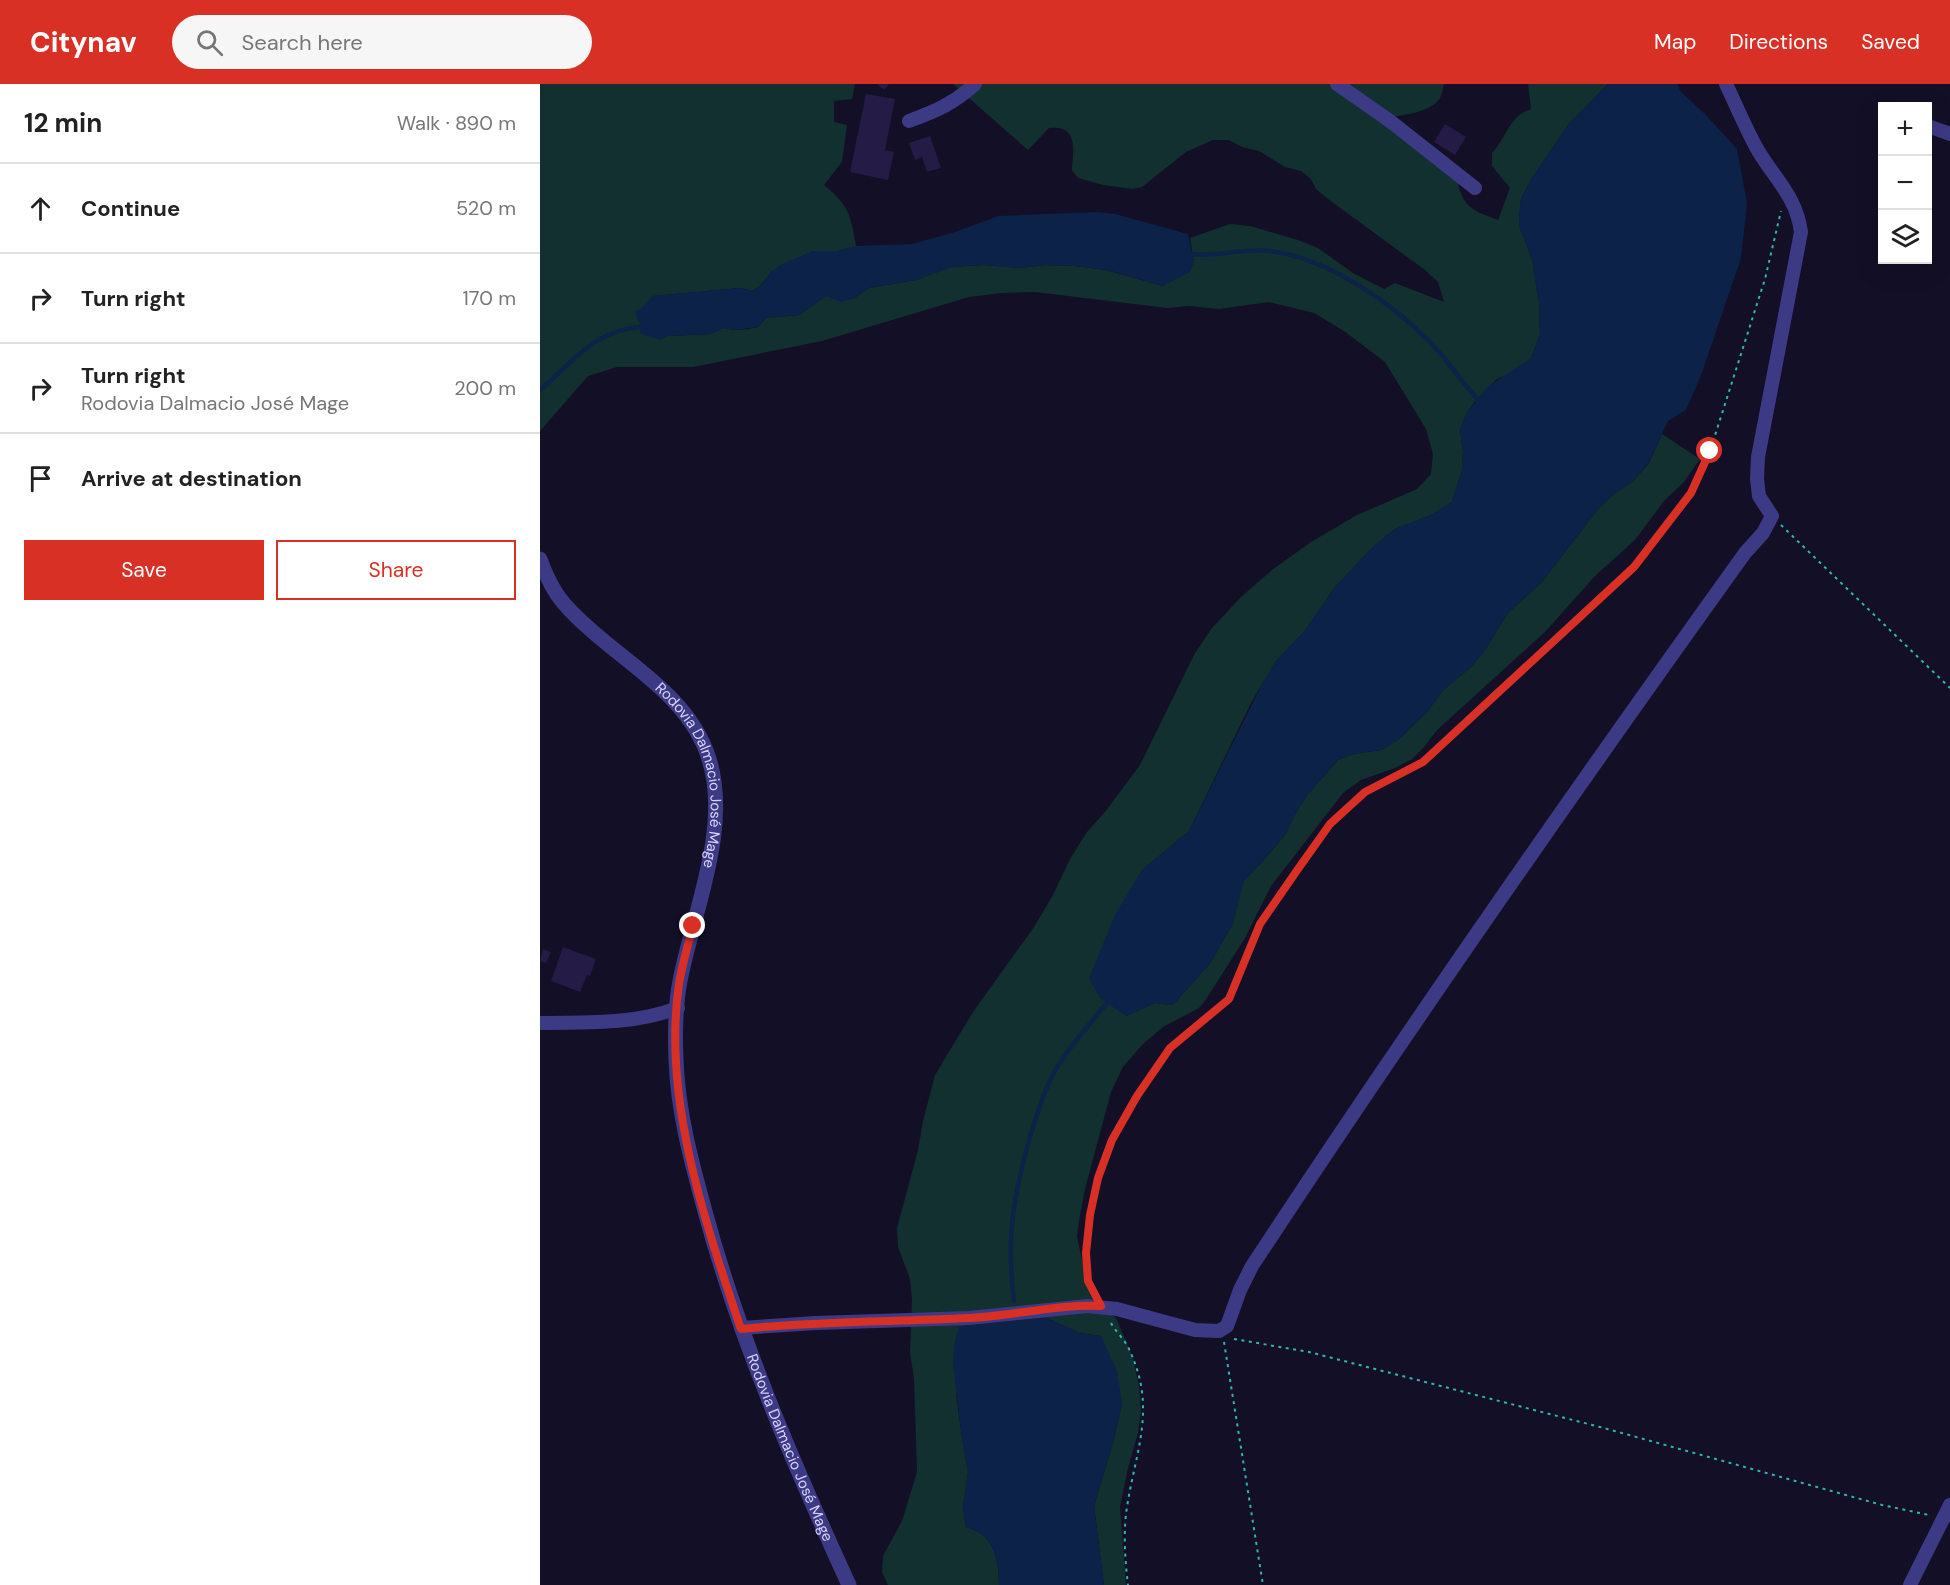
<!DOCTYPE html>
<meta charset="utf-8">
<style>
:root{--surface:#fff;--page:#f6f6f6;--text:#222;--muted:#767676;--line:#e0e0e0;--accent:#d93025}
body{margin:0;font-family:"DM Sans",sans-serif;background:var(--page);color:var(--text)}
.controls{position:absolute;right:18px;top:18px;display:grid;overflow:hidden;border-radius:0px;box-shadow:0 6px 24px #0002}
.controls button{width:54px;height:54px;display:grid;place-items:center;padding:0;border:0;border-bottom:2px solid var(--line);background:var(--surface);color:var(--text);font:30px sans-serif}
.stop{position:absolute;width:18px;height:18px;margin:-14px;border:4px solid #d93025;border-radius:50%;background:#fff}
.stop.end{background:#d93025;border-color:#fff;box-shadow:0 2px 6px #0008}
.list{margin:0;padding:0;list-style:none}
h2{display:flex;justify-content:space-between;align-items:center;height:78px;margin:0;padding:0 24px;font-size:26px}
h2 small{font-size:20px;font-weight:400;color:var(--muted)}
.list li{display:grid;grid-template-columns:39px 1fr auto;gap:18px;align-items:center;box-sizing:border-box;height:90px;padding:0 24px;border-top:2px solid var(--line)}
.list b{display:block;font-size:22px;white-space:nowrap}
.list p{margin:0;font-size:20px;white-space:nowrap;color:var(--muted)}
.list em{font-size:20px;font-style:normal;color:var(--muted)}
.actions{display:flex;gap:12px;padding:18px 24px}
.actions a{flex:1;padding:14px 0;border:2px solid var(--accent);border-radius:0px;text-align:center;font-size:21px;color:var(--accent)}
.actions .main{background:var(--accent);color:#fff}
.icon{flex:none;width:33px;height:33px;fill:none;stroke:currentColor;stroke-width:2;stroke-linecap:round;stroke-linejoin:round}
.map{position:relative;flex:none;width:1410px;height:1501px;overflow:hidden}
header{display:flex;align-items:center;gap:36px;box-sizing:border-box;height:84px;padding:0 30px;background:var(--accent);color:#fff}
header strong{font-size:28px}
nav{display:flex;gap:33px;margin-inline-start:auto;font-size:21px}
.search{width:420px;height:54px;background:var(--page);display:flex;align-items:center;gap:15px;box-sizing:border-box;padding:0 21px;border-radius:33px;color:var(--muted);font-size:22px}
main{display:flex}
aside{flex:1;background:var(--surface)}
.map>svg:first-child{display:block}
.green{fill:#12302f}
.water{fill:#0c2248}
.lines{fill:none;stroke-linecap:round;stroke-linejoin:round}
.stream{stroke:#0c2248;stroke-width:4.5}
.building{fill:#241b47}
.path{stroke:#2fb8b0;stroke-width:2;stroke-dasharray:3 4.5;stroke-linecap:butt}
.minor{stroke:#3d3a85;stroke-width:14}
.tertiary{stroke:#3d3a85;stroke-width:15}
.route{stroke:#d93025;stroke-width:8}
.labels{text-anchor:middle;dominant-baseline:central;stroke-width:5;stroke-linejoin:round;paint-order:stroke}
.street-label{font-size:15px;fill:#d9d4ff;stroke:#130f26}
</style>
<header>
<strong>Citynav</strong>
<div class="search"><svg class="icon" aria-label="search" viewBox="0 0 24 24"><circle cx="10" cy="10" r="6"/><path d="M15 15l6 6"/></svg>Search here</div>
<nav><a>Map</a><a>Directions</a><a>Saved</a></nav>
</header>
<main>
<aside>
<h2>12 min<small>Walk · 890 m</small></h2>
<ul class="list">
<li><svg class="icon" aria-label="ahead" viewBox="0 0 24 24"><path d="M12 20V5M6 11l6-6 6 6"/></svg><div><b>Continue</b></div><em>520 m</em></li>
<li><svg class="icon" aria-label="right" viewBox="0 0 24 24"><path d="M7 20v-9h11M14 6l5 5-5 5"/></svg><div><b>Turn right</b></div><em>170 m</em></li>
<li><svg class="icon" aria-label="right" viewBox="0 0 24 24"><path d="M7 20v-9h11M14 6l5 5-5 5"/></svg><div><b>Turn right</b><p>Rodovia Dalmacio José Mage</p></div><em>200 m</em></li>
<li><svg class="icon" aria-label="arrive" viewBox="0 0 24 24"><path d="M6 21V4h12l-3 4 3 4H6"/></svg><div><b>Arrive at destination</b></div></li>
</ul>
<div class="actions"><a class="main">Save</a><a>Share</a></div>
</aside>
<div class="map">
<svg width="1410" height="1501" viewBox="0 0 1410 1501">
<rect width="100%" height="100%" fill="#130f26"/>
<path class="green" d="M0,0H315L312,15L294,17V38L307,41L302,78L284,101C310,122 310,131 316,162L298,167H273L231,188L220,202L212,207L200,204L113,212L97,235L101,240L128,252L171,250L183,244L194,246L209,245L218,243L226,234L259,231L286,212L313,215L329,204L376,196L411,183L444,181L481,184L505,181L535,182L566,186L623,202L654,178L650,154L690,140L710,142L758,156L778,164L813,189L844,205L855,199L904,218L898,198L885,186L788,115L776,105L771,95L761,87L745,83L719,67L702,63L689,56H673L646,68L602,103L592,105L563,101L538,94L532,86C533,66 539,41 509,44L488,66L413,0H904C903,4 902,10 900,14C890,29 867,29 852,34L917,95C923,124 932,126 958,136L970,104L952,82V69C968,52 968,33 991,25L988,0H1068L1028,41L992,94L981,115L979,133L980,144L992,175L999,219L1000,251L991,274L972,289L957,295L936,316L927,329L920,345L923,368L922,386L912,418L891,431L855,445L834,462L795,503L763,549L736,577L712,617L649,747L601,787L586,932L615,919L633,921L671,878L693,839L703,797L723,777L745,751L755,730L768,710L798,676L814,670L841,666L858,656L887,628L903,606L930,584L945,566L968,529L1002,498L1058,425L1075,409L1093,397L1109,379L1122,350L1160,375L1144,398L1124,417L1095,456L1055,492L1005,548L897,646L885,662L872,675L855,684L821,696L803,709L731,802L705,854L665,917L659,924L623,943L602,961L583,983L571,1008L545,1105L539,1137L537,1153L548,1202L556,1220L576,1234L593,1274L599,1303L601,1327L598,1349L588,1384L580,1423L586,1501H564L554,1422L574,1355L582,1320L561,1252L539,1249L503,1232L416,1310L421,1347L428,1388L423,1423L426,1443C454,1450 459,1475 459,1501H348L342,1488L343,1472L362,1437L377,1388L374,1294L370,1269L372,1216L370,1195L358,1163L357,1144L378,1066L383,1037L395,991L433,928L494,843L513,811L530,775L547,748L565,728L600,681L655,569L672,544L701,513L732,486L771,458L817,431L877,405L891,390L893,370L886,345L845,278L804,247L774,229L729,218L679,225L649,222L627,224L495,208L461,209L429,213L282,257L183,277L153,283H77L48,292L0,347Z"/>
<g class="water">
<polygon points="1068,0 1137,0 1141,8 1165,30 1197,65 1207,119 1201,174 1162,289 1146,326 1128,337 1109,378 1093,397 1075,409 1058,425 1002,498 968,529 945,566 930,584 903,606 887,628 858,656 841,666 814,670 798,676 768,710 755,730 745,751 723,777 704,797 693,839 671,878 633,921 615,919 586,932 560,914 549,894 575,831 601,787 649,747 722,600 736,577 763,549 795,503 834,462 855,445 891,431 912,418 922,386 923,368 920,345 927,329 946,304 991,274 1000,251 999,219 992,176 980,144 979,133 981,115 992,94 1028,41"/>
<polygon points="557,128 575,130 648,150 654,178 650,188 623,202 567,186 535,182 505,181 481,184 444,181 411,183 376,196 329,204 313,215 301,218 286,212 259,231 226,234 218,243 194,246 183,244 171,250 128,252 120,256 100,249 101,240 97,235 95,226 99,226 113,212 200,204 212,207 220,202 231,188 242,180 273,167 298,167 316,162 372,160 415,148 458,132"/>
<path d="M503,1232L539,1249L561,1252L577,1287L582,1320L574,1355L554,1422L564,1501H459C459,1475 454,1450 426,1443L423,1423L428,1388L421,1347L413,1279L415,1256L419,1243L433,1239Z"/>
</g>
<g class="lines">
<g class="stream">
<path d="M648,170C676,173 703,164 730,167C788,174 852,219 891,259C909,278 923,300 941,319"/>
<path d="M0,306C38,274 52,246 107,242"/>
<path d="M474,1217C466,1155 473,1113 490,1053C497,1030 504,1006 516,985C531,960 552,938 570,915"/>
</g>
</g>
<g class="building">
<polygon points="337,0 349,0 344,6"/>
<polygon points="326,10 355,15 345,66 354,68 348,96 310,88"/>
<polygon points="905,40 926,53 915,71 894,58"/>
<polygon points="390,52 401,84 387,88 382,73 375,76 369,59"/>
<polygon points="23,863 56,875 50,892 47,891 40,908 11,897"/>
<polygon points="3,865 11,868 6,879 0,877"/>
</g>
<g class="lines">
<g class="path">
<polyline points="1241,441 1410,604"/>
<polyline points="554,1208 548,1197 546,1169 550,1131 558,1094 572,1056 597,1012 630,965 689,915 720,840 790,740 825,708 883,678 1094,483 1151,409 1170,367 1225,195 1241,127"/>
<path d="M571,1239C576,1248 585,1256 589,1265C617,1324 596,1365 587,1423C583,1447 585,1476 588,1501"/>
<polyline points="694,1255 769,1268 1060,1343 1342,1421 1389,1431"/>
<polyline points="684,1258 723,1501"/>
</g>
<g class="minor">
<polyline points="797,0 850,37 935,104"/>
<path d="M369,37C396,27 413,20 435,0"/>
<polyline points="1388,42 1410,50"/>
<path d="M0,939C49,938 91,941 138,924"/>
<path d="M201,1244L276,1239L429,1234L547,1222L577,1225L655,1246L679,1247L687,1242L700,1206L712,1182C871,940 1037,703 1205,469L1223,449L1232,432L1219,412L1217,395L1218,373L1261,148C1256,111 1234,95 1216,63C1205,43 1196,21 1186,0"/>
<polyline points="1370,1501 1410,1421"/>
</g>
<path class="tertiary" id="s1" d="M0,475C6,492 15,511 28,524C73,574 148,606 169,675C191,745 153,828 140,897C135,922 135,951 136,976C138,1030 152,1080 166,1131C201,1259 254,1381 309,1501"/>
</g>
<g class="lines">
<path class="route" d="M153,842C148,861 142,881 139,900C122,1014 165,1138 201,1245C277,1237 353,1238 429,1234C473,1232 517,1220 561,1222L548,1197L546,1169L550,1131L558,1094L572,1056L597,1012L630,964L689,915L720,840L758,785L790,740L825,708L883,678L1094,483L1151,409L1170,367"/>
</g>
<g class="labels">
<g class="street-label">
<text stroke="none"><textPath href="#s1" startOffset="276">Rodovia Dalmacio José Mage</textPath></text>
<text stroke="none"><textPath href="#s1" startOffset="978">Rodovia Dalmacio José Mage</textPath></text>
</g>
</g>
</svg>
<div class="controls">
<button>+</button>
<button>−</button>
<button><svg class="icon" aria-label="layers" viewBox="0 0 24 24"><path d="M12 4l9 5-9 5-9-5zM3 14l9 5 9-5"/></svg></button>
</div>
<div class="stop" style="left:1170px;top:367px"></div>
<div class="stop end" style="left:153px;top:842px"></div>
</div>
</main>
